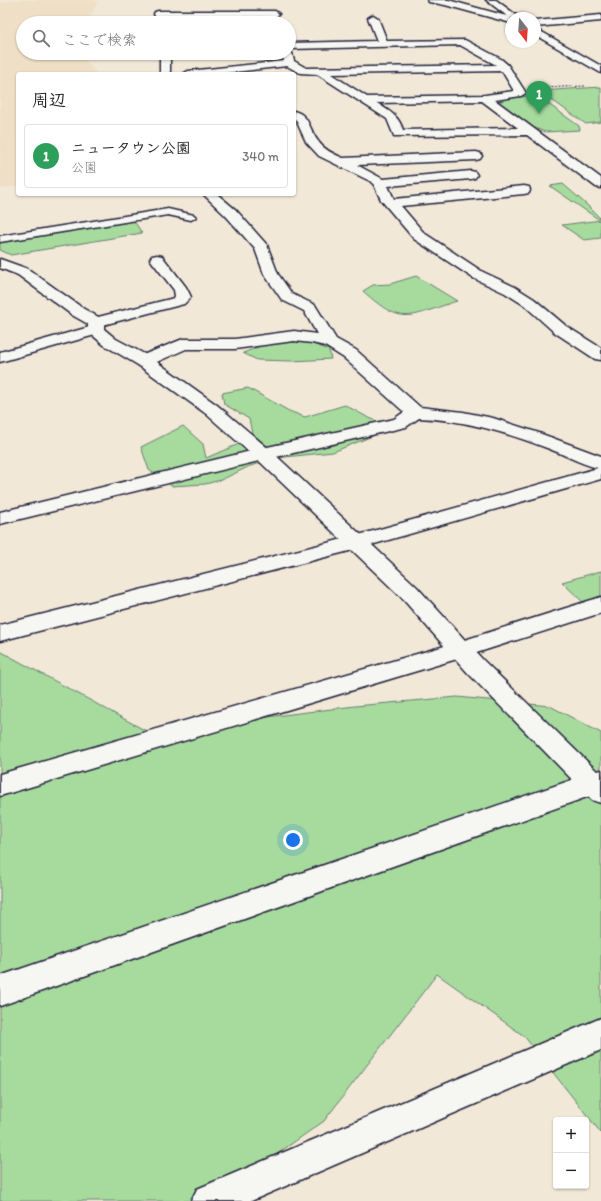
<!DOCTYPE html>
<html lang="ja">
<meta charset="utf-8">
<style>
:root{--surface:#fff;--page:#f2f2f2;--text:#222;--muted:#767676;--line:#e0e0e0;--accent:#d93025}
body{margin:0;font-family:Itim,"Klee One",sans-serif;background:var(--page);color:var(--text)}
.controls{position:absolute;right:12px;bottom:12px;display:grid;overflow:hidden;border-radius:4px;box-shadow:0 1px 3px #0004}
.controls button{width:36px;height:36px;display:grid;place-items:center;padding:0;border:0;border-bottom:1px solid var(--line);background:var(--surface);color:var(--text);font:20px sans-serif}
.compass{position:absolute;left:505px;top:12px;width:36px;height:36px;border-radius:50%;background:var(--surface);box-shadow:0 1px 3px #0004;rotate:163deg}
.you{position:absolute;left:293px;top:840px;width:14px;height:14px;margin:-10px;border:3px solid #fff;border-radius:50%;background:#1a73e8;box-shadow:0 0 0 6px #1a73e833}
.badge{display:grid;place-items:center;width:26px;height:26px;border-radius:50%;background:var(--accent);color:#fff;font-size:13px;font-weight:700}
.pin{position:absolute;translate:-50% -33px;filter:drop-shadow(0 1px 2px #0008)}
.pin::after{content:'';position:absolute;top:21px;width:14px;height:12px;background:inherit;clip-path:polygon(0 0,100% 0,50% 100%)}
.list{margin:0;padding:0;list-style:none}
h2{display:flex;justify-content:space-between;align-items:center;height:52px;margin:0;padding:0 16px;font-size:17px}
h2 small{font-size:13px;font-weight:400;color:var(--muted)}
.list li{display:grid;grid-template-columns:26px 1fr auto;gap:12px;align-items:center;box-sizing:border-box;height:64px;margin:0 8px 8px;padding:0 8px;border:1px solid var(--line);border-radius:4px}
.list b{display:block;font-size:15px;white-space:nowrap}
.list p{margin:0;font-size:13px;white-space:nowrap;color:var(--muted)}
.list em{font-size:13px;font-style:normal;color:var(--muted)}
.icon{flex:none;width:22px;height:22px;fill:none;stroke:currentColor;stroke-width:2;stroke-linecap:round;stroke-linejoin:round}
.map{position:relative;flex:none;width:601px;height:1201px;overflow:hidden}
.search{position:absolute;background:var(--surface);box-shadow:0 1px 3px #0004;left:16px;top:16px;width:280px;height:44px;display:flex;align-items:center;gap:10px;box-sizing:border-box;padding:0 14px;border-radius:22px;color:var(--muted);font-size:15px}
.panel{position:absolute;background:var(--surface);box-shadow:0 1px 3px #0004;left:16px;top:72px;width:280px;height:124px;border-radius:4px}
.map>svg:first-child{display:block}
.built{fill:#efdfc6}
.green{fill:#a7db9e;stroke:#647e6c}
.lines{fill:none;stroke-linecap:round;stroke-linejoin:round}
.service-casing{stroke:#22223b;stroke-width:3}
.minor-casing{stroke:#22223b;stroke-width:3}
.tertiary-casing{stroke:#22223b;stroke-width:3}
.path{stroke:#22223b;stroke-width:1;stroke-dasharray:2 1.5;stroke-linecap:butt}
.service{fill:#f6f6f2;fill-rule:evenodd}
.minor{fill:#f6f6f2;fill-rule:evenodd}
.tertiary{fill:#f6f6f2;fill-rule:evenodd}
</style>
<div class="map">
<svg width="601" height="1201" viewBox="0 0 601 1201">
<rect width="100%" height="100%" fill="#f2e8d8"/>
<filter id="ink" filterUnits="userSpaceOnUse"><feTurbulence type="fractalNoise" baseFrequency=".025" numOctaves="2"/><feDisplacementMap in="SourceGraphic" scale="8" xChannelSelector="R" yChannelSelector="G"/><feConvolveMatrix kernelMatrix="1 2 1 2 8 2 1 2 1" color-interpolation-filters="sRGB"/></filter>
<g filter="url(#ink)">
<polygon class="built" points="13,0 94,0 98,2 87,23 23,23 23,53 79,53 97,74 18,74 18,186 0,189 0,3"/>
<g class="green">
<polygon points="601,87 601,122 586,124 539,91"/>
<polygon points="536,95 579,126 580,130 545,132 532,127 499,103 504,99"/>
<polygon points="563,184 587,205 601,219 598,219 550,186"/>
<polygon points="132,218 142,233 11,255 0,250 0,240"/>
<polygon points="601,220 601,228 600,229 601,230 601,238 584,240 562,225"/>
<path d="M416,276L457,301C409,316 404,328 363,291L373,285L390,284Z"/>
<polygon points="305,341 329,350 331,359 292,361 257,360 243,353 268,343"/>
<polygon points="248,388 289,411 305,417 345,405 367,417 384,424 375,435 333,452 285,457 250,466 221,480 205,484 172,486 149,470 141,447 183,426 203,444 206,458 253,438 249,419 224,404 222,393"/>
<polygon points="601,571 601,612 589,608 562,582"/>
<polygon points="0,651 148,732 355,706 457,697 550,706 601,733 601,1133 524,1036 437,974 324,1121 210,1201 0,1201"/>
</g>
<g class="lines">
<g class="service-casing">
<polygon id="service" points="168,209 194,215 196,217 191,220 168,215 0,242 0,236"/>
</g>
<g class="minor-casing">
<g id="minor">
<polygon points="428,0 448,0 514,18 511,18 511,23 445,5 429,2"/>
<polygon points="158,11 275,11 279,14 275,17 155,16 154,14 155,12"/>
<path d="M373,15L378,18L387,41L465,40L501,59L508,65L526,93L521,96L495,100L601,178V188L596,187L527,135L394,136L387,119L317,74L300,73L287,66L216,74H183L188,71L284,61L282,53H289V51L292,53L294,61L306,68L496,65L460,45L289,49V43L377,41L368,18ZM502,71L514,91L485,95L367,97L331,74ZM482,101L518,128L403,130C399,116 389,111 377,103Z"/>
<polygon points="601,15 601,21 535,27 535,21"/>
<rect x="160" y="53" width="10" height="21"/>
<path d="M294,111C310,115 309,130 318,141C324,150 334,154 343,158L476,152L480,153L482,156L480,159L476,160L357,165L383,179L471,171L475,172L477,175L475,178L471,179L388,186L394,199L524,186L529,187L530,190L529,193L524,194L401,206L424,233L483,272L515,287L534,299L566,326L601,348V360L595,359L554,332L524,305L505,293L473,278L414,239L381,200L374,185L370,181L319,156L306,142L296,120L294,119Z"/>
<path d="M203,194H217L236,210L267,245L278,274L292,294L315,305L336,339L356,350L420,407L463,412L493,418L539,433L601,456V479L357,549L0,641V625L355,536L598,468C580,464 564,454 547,448C505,432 464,420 419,418L406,427L263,460L0,524V512L263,448L394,419L404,412L344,358L325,346L312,343L294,341L235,349H186L150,365L144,366L138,365L136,361L138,357L183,339H235L294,331L317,334L304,311L282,300L264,274L255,249L226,216Z"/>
<polygon points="157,255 162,256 186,287 191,297 184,304 99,326 104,330 102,333 0,362 0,352 93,326 88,322 90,319 174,298 175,296 174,290 150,259 152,256"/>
<polygon points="601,597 601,613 467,656 0,796 0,774 455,643"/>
<polygon points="601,770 601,792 0,1006 0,976"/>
<polygon points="601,1018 601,1050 251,1201 191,1201 197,1189"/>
</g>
</g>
<g class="tertiary-casing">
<g id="tertiary">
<polygon points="486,0 496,0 520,18 511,18 511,19"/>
<polygon points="535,28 601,66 601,73 535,35"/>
<polygon points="0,259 28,269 84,309 102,319 104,322 104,329 116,339 150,357 217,405 270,450 417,587 483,660 601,775 601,803 592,800 467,672 401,597 256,458 205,413 138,365 104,345 90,333 88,330 88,324 72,315 18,275 0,268"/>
</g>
</g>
<polyline class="path" points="541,88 585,86 584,85"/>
<use href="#service" class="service"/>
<use href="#minor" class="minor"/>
<use href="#tertiary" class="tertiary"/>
</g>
</g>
</svg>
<div class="controls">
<button>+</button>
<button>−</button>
</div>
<svg class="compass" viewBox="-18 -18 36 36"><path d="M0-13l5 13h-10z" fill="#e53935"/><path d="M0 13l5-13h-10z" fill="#767676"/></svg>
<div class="you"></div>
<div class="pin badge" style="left:539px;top:114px;background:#2e9e5b">1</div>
<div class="search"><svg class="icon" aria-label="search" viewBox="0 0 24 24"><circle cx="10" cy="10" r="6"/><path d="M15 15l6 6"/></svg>ここで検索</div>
<section class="panel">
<h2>周辺<small></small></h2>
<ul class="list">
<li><span class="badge" style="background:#2e9e5b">1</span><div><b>ニュータウン公園</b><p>公園</p></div><em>340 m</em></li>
</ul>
</section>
</div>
